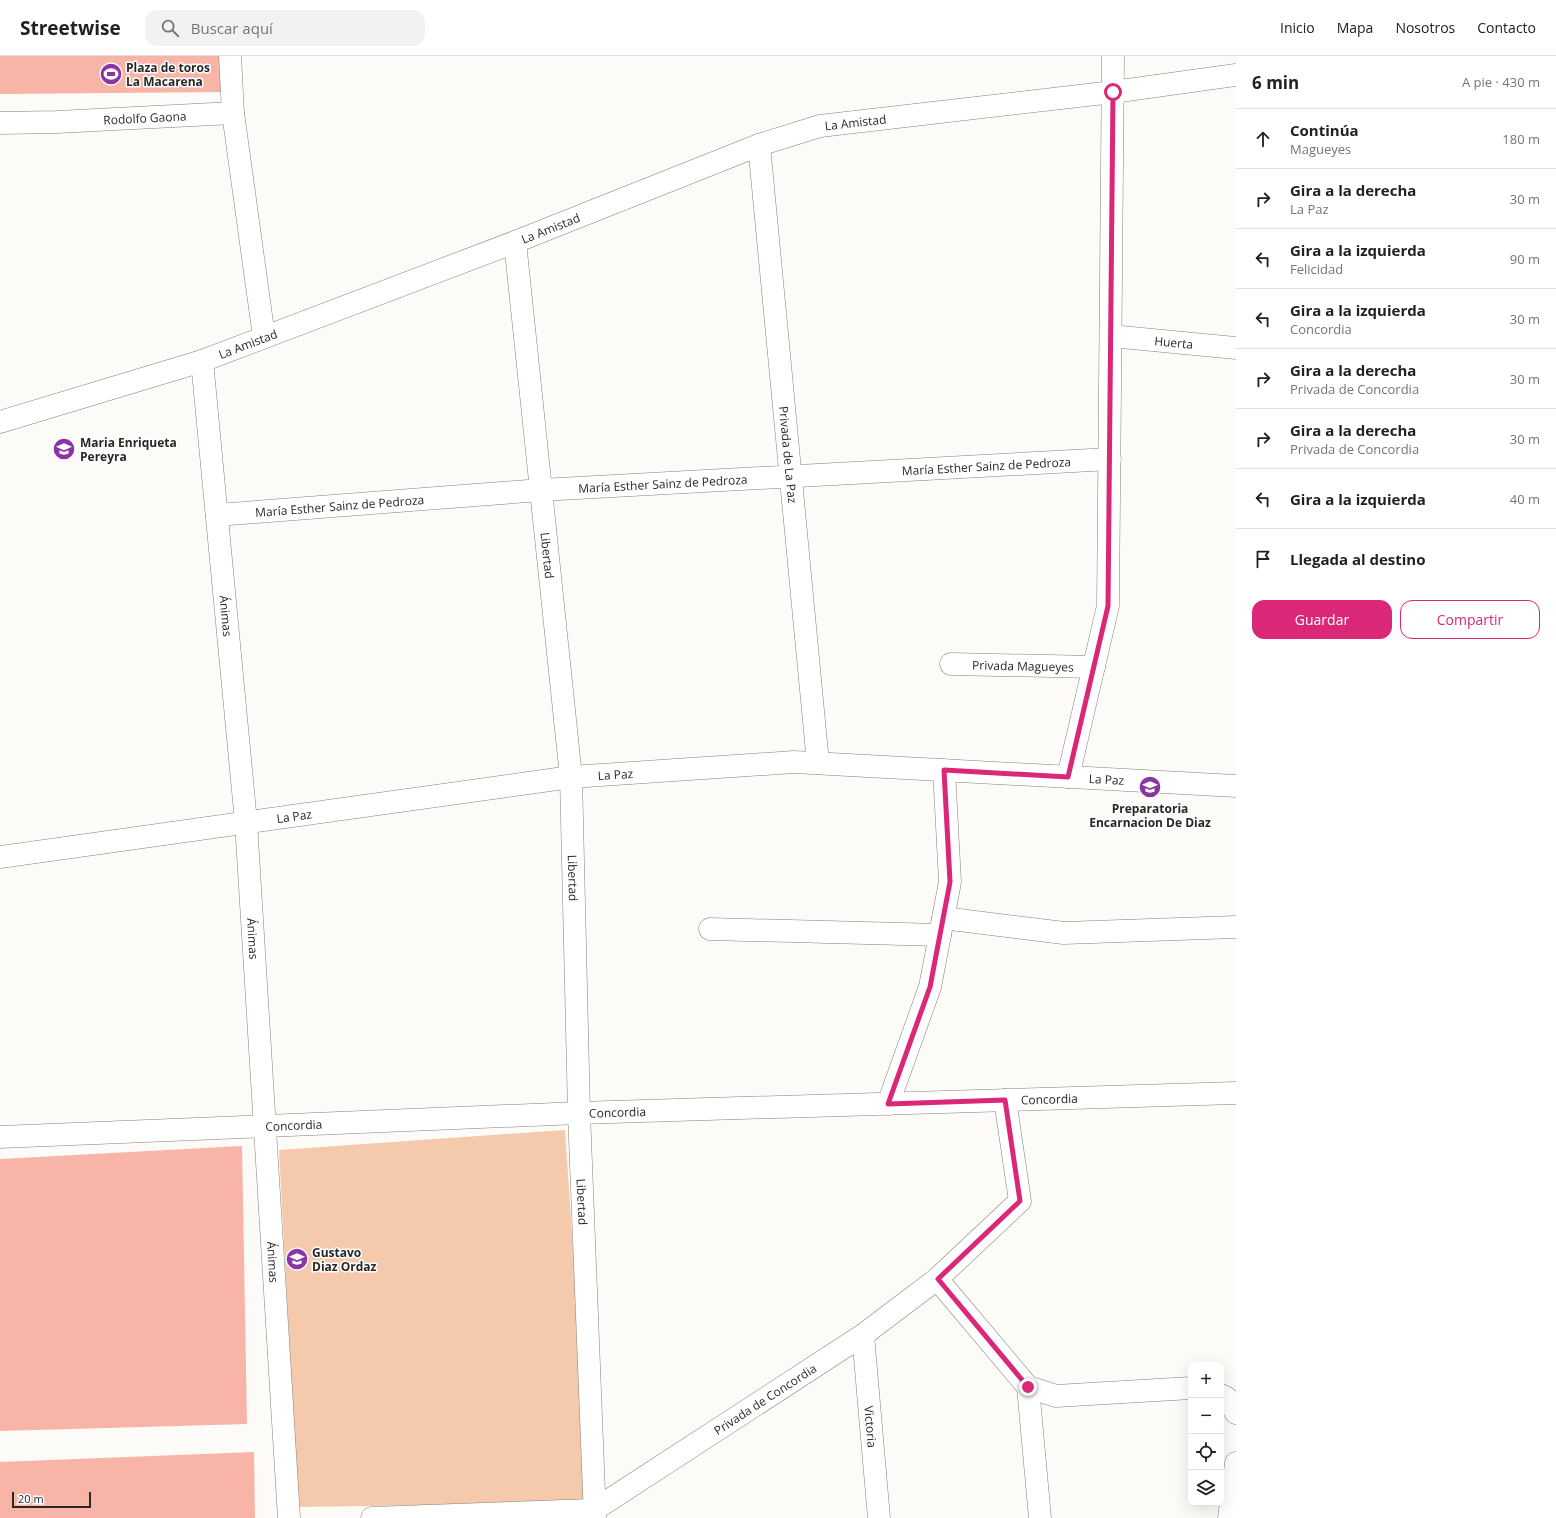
<!DOCTYPE html>
<html lang="es">
<meta charset="utf-8">
<style>
:root{--surface:#fff;--page:#f2f2f2;--text:#202124;--muted:#757577;--line:#e0e0e0;--accent:#db2777}
body{margin:0;font-family:"Open Sans",sans-serif;background:var(--page);color:var(--text)}
.controls{position:absolute;right:12px;bottom:12px;display:grid;overflow:hidden;border-radius:8px;box-shadow:0 4px 16px #0002}
.controls button{width:36px;height:36px;display:grid;place-items:center;padding:0;border:0;border-bottom:1px solid var(--line);background:var(--surface);color:var(--text);font:20px sans-serif}
.scale{position:absolute;left:12px;bottom:10px;width:79px;box-sizing:border-box;padding-left:4px;border:2px solid #292827;border-top:0;font-size:11px;line-height:14px;white-space:nowrap;color:#292827;-webkit-text-stroke:3px #fff;paint-order:stroke}
.stop{position:absolute;width:12px;height:12px;margin:-9px;border:3px solid #db2777;border-radius:50%;background:#fff}
.stop.end{background:#db2777;border-color:#fff;box-shadow:0 1px 4px #0008}
.list{margin:0;padding:0;list-style:none}
h2{display:flex;justify-content:space-between;align-items:center;height:52px;margin:0;padding:0 16px;font-size:17px}
h2 small{font-size:13px;font-weight:400;color:var(--muted)}
.list li{display:grid;grid-template-columns:26px 1fr auto;gap:12px;align-items:center;box-sizing:border-box;height:60px;padding:0 16px;border-top:1px solid var(--line)}
.list b{display:block;font-size:15px;white-space:nowrap}
.list p{margin:0;font-size:13px;white-space:nowrap;color:var(--muted)}
.list em{font-size:13px;font-style:normal;color:var(--muted)}
.actions{display:flex;gap:8px;padding:12px 16px}
.actions a{flex:1;padding:9px 0;border:1px solid var(--accent);border-radius:12px;text-align:center;font-size:14px;color:var(--accent)}
.actions .main{background:var(--accent);color:#fff}
.icon{flex:none;width:22px;height:22px;fill:none;stroke:currentColor;stroke-width:2;stroke-linecap:round;stroke-linejoin:round}
.map{position:relative;flex:none;width:1236px;height:1462px;overflow:hidden}
header{display:flex;align-items:center;gap:24px;box-sizing:border-box;height:56px;padding:0 20px;background:var(--surface);border-bottom:1px solid var(--line)}
header strong{font-size:19px}
nav{display:flex;gap:22px;margin-inline-start:auto;font-size:14px}
.search{width:280px;height:36px;background:var(--page);display:flex;align-items:center;gap:10px;box-sizing:border-box;padding:0 14px;border-radius:12px;color:var(--muted);font-size:15px}
main{display:flex}
aside{flex:1;background:var(--surface)}
.map>svg:first-child{display:block}
.green{fill:#f8b4a7}
.building{fill:#f5caac}
.lines{fill:none;stroke-linecap:round;stroke-linejoin:round}
.minor-casing{stroke:#83817e;stroke-width:23}
.minor{stroke:#fff;stroke-width:22}
.route{stroke:#db2777;stroke-width:5}
.labels{text-anchor:middle;dominant-baseline:central;stroke-width:3;stroke-linejoin:round;paint-order:stroke}
.poi-label{font-size:12px;font-weight:bold;fill:#292827;stroke:#fff;text-anchor:start}
.street-label{font-size:12px;fill:#292827;stroke:#fff}
</style>
<header>
<strong>Streetwise</strong>
<div class="search"><svg class="icon" aria-label="search" viewBox="0 0 24 24"><circle cx="10" cy="10" r="6"/><path d="M15 15l6 6"/></svg>Buscar aquí</div>
<nav><a>Inicio</a><a>Mapa</a><a>Nosotros</a><a>Contacto</a></nav>
</header>
<main>
<div class="map">
<svg width="1236" height="1462" viewBox="0 0 1236 1462">
<rect width="100%" height="100%" fill="#fdfbf7"/>
<g class="green">
<polygon points="0,0 220,0 223,36 0,38"/>
<polygon points="242,1090 247,1368 0,1375 0,1103"/>
<polygon points="254,1396 255,1462 0,1462 0,1406"/>
</g>
<polygon class="building" points="565,1074 590,1447 298,1451 279,1094"/>
<g class="lines">
<g class="minor-casing">
<g id="minor">
<polyline points="230,0 233,57 264,281"/>
<path id="s1" d="M0,67L57,66L233,57"/>
<path id="s2" d="M759,89L818,707"/>
<path id="s3" d="M515,186L571,721L579,1057L595,1462"/>
<path id="s4" d="M1111,280L1236,292"/>
<path id="s5" d="M202,305L246,766L289,1462"/>
<path id="s6" d="M0,366L202,305L515,186L759,89L820,70L1113,36L1236,19"/>
<path id="s7" d="M217,459L541,434L1110,403"/>
<path id="s8" d="M951,608L1094,611"/>
<polyline points="1068,721 1108,550 1113,0"/>
<path id="s9" d="M0,801L571,721L794,706L1236,730"/>
<polyline points="943,862 1064,877 1236,871"/>
<polyline points="710,873 940,879"/>
<polyline points="888,1048 930,931 950,826 944,714"/>
<path id="s10" d="M0,1081L579,1057L1236,1037"/>
<polyline points="937,1223 1028,1331 1056,1340 1191,1332"/>
<path id="s11" d="M863,1279L879,1462"/>
<polyline points="1028,1331 1040,1462"/>
<polyline points="1221,1339 1227,1342 1236,1357"/>
<path id="s12" d="M372,1462L594,1454L863,1279L937,1223L1020,1145L1005,1044"/>
<polyline points="1229,1462 1236,1407"/>
</g>
</g>
<use href="#minor" class="minor"/>
</g>
<g class="lines">
<polyline class="route" points="1028,1331 938,1223 1020,1145 1005,1044 888,1048 930,931 950,826 944,714 1068,721 1108,550 1113,36"/>
</g>
<defs>
<g id="stadium-disc" transform="scale(1.15)"><circle r="9.5" fill="#8a35a3" stroke="#fff"/><path d="M0-5a6.5 5 0 1 0 0 10a6.5 5 0 1 0 0-10ZM-3.5-1.8h7v3.6h-7Z" fill="#fff"/></g>
<g id="school-disc" transform="scale(1.15)"><circle r="9.5" fill="#8a35a3" stroke="#fff"/><path d="M0-5L7-2L0 1L-7-2ZM-4 1L0 2.5L4 1V4Q0 6-4 4Z" fill="#fff"/></g>
<g id="university-disc" transform="scale(1.15)"><circle r="9.5" fill="#8a35a3" stroke="#fff"/><path d="M0-5L7-2L0 1L-7-2ZM-4 1L0 2.5L4 1V4Q0 6-4 4Z" fill="#fff"/></g>
</defs>
<g fill-rule="evenodd">
<use href="#stadium-disc" x="111" y="18"/>
<use href="#school-disc" x="64" y="393"/>
<use href="#university-disc" x="1150" y="731"/>
<use href="#school-disc" x="297" y="1203"/>
</g>
<g class="labels">
<g class="poi-label">
<text x="126" y="11">Plaza de toros<tspan x="126" dy="14">La Macarena</tspan></text>
<text x="80" y="386">Maria Enriqueta<tspan x="80" dy="14">Pereyra</tspan></text>
<text x="1150" y="752" text-anchor="middle">Preparatoria<tspan x="1150" dy="14">Encarnacion De Diaz</tspan></text>
<text x="312" y="1196">Gustavo<tspan x="312" dy="14">Diaz Ordaz</tspan></text>
</g>
<g class="street-label">
<text stroke="none"><textPath href="#s1" startOffset="145">Rodolfo Gaona</textPath></text>
<text stroke="none"><textPath href="#s6" startOffset="908">La Amistad</textPath></text>
<text stroke="none"><textPath href="#s6" startOffset="584">La Amistad</textPath></text>
<text stroke="none"><textPath href="#s4" startOffset="63">Huerta</textPath></text>
<text stroke="none"><textPath href="#s6" startOffset="260">La Amistad</textPath></text>
<text stroke="none"><textPath href="#s2" startOffset="311">Privada de La Paz</textPath></text>
<text stroke="none"><textPath href="#s7" startOffset="771">María Esther Sainz de Pedroza</textPath></text>
<text stroke="none"><textPath href="#s7" startOffset="447">María Esther Sainz de Pedroza</textPath></text>
<text stroke="none"><textPath href="#s7" startOffset="123">María Esther Sainz de Pedroza</textPath></text>
<text stroke="none"><textPath href="#s3" startOffset="315">Libertad</textPath></text>
<text stroke="none"><textPath href="#s5" startOffset="256">Ánimas</textPath></text>
<text stroke="none"><textPath href="#s8" startOffset="72">Privada Magueyes</textPath></text>
<text stroke="none"><textPath href="#s9" startOffset="621">La Paz</textPath></text>
<text stroke="none"><textPath href="#s9" startOffset="1113">La Paz</textPath></text>
<text stroke="none"><textPath href="#s9" startOffset="297">La Paz</textPath></text>
<text stroke="none"><textPath href="#s3" startOffset="639">Libertad</textPath></text>
<text stroke="none"><textPath href="#s5" startOffset="580">Ánimas</textPath></text>
<text stroke="none"><textPath href="#s10" startOffset="1050">Concordia</textPath></text>
<text stroke="none"><textPath href="#s10" startOffset="618">Concordia</textPath></text>
<text stroke="none"><textPath href="#s10" startOffset="294">Concordia</textPath></text>
<text stroke="none"><textPath href="#s3" startOffset="963">Libertad</textPath></text>
<text stroke="none"><textPath href="#s5" startOffset="904">Ánimas</textPath></text>
<text stroke="none"><textPath href="#s12" startOffset="426">Privada de Concordia</textPath></text>
<text stroke="none"><textPath href="#s11" startOffset="92">Victoria</textPath></text>
</g>
</g>
</svg>
<div class="controls">
<button>+</button>
<button>−</button>
<button><svg class="icon" aria-label="locate" viewBox="0 0 24 24"><circle cx="12" cy="12" r="6"/><path d="M12 2v4M12 18v4M2 12h4M18 12h4"/></svg></button>
<button><svg class="icon" aria-label="layers" viewBox="0 0 24 24"><path d="M12 4l9 5-9 5-9-5zM3 14l9 5 9-5"/></svg></button>
</div>
<div class="scale">20 m</div>
<div class="stop" style="left:1113px;top:36px"></div>
<div class="stop end" style="left:1028px;top:1331px"></div>
</div>
<aside>
<h2>6 min<small>A pie · 430 m</small></h2>
<ul class="list">
<li><svg class="icon" aria-label="ahead" viewBox="0 0 24 24"><path d="M12 20V5M6 11l6-6 6 6"/></svg><div><b>Continúa</b><p>Magueyes</p></div><em>180 m</em></li>
<li><svg class="icon" aria-label="right" viewBox="0 0 24 24"><path d="M7 20v-9h11M14 6l5 5-5 5"/></svg><div><b>Gira a la derecha</b><p>La Paz</p></div><em>30 m</em></li>
<li><svg class="icon" aria-label="left" viewBox="0 0 24 24"><path d="M17 20v-9H6M10 6l-5 5 5 5"/></svg><div><b>Gira a la izquierda</b><p>Felicidad</p></div><em>90 m</em></li>
<li><svg class="icon" aria-label="left" viewBox="0 0 24 24"><path d="M17 20v-9H6M10 6l-5 5 5 5"/></svg><div><b>Gira a la izquierda</b><p>Concordia</p></div><em>30 m</em></li>
<li><svg class="icon" aria-label="right" viewBox="0 0 24 24"><path d="M7 20v-9h11M14 6l5 5-5 5"/></svg><div><b>Gira a la derecha</b><p>Privada de Concordia</p></div><em>30 m</em></li>
<li><svg class="icon" aria-label="right" viewBox="0 0 24 24"><path d="M7 20v-9h11M14 6l5 5-5 5"/></svg><div><b>Gira a la derecha</b><p>Privada de Concordia</p></div><em>30 m</em></li>
<li><svg class="icon" aria-label="left" viewBox="0 0 24 24"><path d="M17 20v-9H6M10 6l-5 5 5 5"/></svg><div><b>Gira a la izquierda</b></div><em>40 m</em></li>
<li><svg class="icon" aria-label="arrive" viewBox="0 0 24 24"><path d="M6 21V4h12l-3 4 3 4H6"/></svg><div><b>Llegada al destino</b></div></li>
</ul>
<div class="actions"><a class="main">Guardar</a><a>Compartir</a></div>
</aside>
</main>
